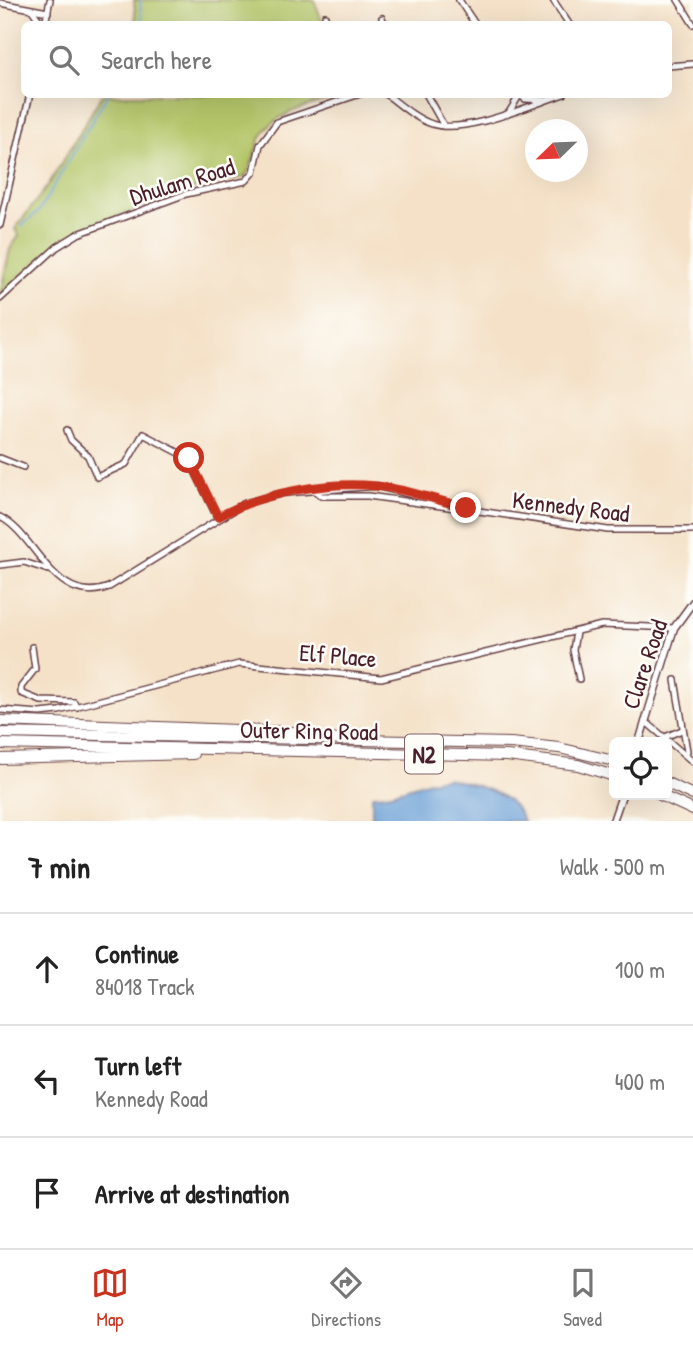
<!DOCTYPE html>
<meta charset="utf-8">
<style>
:root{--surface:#fff;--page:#f6f6f6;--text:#222;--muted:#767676;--line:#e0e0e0;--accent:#c8321e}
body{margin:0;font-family:"Patrick Hand",sans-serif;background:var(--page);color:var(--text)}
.controls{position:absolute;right:21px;bottom:21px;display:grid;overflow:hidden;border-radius:10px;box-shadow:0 7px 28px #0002}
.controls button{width:63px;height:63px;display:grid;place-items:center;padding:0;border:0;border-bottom:2px solid var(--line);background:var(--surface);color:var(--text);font:35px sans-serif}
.compass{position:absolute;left:525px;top:119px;width:63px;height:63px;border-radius:50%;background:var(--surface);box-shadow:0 7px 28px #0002;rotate:247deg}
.stop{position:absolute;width:21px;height:21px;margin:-16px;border:5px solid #c8321e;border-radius:50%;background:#fff}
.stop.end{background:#c8321e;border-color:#fff;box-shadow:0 2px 7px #0008}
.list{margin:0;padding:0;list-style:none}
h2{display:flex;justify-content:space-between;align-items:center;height:91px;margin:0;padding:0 28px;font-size:30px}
h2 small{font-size:23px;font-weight:400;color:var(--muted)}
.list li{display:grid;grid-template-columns:46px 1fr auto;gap:21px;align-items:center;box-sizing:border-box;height:112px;padding:0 28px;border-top:2px solid var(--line)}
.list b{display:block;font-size:26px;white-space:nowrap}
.list p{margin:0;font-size:23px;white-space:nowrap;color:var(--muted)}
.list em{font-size:23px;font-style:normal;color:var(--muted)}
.icon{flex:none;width:38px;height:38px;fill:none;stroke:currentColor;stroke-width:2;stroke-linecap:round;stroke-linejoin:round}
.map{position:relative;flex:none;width:693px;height:821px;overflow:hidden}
.search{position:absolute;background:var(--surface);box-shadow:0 7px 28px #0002;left:21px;right:21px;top:21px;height:77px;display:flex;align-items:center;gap:18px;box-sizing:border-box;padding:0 24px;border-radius:10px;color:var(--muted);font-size:26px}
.sheet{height:427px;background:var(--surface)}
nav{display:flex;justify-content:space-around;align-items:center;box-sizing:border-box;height:98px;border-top:2px solid var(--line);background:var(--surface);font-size:19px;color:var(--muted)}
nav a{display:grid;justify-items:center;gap:4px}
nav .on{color:var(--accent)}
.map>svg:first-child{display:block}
.green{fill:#b4c669;stroke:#7f724a;stroke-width:2}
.water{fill:#699fd6;stroke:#5a5f80;stroke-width:2}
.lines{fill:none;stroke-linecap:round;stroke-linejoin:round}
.stream{stroke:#699fd6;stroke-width:2}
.minor-casing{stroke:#643c42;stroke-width:8}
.tertiary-casing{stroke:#643c42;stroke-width:9}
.motorway-casing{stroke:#643c42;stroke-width:12}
.minor{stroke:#fff;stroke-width:5}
.tertiary{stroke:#fff;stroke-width:6}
.motorway{stroke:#fff;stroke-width:10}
.route{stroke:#c8321e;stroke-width:9}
.labels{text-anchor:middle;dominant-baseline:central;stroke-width:5;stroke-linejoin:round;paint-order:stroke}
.shield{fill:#fdfcf7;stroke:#806168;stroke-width:2}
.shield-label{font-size:23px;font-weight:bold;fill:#4a1f2b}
.street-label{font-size:24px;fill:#4a1f2b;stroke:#fdfcf7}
</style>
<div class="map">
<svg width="693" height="821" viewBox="0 0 693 821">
<rect width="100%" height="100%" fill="#fdfcf7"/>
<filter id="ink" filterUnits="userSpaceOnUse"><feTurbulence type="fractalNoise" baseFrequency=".0143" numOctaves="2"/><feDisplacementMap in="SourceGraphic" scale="14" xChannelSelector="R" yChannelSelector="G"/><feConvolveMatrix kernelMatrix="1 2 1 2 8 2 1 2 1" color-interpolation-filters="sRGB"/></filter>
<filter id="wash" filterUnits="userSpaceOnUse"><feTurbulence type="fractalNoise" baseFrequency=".00686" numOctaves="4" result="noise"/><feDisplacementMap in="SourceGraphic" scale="28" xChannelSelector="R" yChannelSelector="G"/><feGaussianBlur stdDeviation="1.57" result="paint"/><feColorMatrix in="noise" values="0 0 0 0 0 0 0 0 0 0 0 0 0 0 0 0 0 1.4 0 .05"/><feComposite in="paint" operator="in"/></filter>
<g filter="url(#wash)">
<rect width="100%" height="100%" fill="#f4e1c7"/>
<g class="green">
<polygon points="134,0 314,0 323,24 136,24"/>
<path d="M102,95H347C319,104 276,109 261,137C254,150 254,164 245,177L206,184L79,231L63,240L0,295L10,249L19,236L15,229L49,184Z"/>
</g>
<path class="water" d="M446,778C473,784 514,792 523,821H372V795C396,796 421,780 446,778Z"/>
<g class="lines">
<g class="stream">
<polyline points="140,0 142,24"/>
<polyline points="22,226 39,211 108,94"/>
</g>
</g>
</g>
<g filter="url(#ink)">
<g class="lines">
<g class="minor-casing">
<g id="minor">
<polyline points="459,0 475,24"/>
<polyline points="553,0 569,24"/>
<polyline points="678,0 693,24"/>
<polyline points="0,3 48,12"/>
<polyline points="32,10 42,24"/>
<polyline points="325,16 326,24"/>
<polyline points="382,18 385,24"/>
<polyline points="45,24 50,0"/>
<polyline points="668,66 693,64"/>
<path d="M386,94C399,104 416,119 432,124C464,135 531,105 564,94"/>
<polyline points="426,94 444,126"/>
<polyline points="518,94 525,99 544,100"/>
<polyline points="508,114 519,96"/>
<polyline points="0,225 30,94"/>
<polyline points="0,299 57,247 78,234 186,194 246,181 254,172 260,145 277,122 360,94"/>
<polyline points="67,430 71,440 88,456 97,477 126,464 143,434 189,458 217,517"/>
<polyline points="0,458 23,467"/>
<polyline points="313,489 321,496 368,496 463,509"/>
<path d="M0,517C36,534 54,608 109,587L245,503L284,493L377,486L479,511L608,530H693"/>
<polyline points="0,565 24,562 48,570"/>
<polyline points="576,632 573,650 579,679"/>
<polyline points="32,647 35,669 21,687 21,693 41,701 74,702 77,707"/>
<polyline points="675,680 687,751"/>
<polyline points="0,710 40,713 59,711 239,664 381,678 602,625 674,628"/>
<polyline points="645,721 693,762"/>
<polyline points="665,737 682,730"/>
</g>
</g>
<g class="tertiary-casing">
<g id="tertiary">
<polyline points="639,742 674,628 693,602"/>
<polyline points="613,821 622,795"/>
</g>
</g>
<g class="motorway-casing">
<g id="motorway">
<polyline points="0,721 293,732"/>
<polyline points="0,733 511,743 559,748 614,761"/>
<polyline points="0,744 507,756 578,765 614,776"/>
<polyline points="0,759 193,754"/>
<polyline points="667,783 693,795"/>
<polyline points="660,795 693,810"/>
</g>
</g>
<use href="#minor" class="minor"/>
<use href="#tertiary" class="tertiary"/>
<use href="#motorway" class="motorway"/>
</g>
</g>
<g class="lines" filter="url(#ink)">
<path class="route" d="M189,458L218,517C261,493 325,481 376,486C406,489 437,500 466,508"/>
</g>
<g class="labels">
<rect class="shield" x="405" y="734.5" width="38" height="39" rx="5"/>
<g class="shield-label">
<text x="424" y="754">N2</text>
</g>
<g class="street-label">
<text transform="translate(182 181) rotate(-17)">Dhulam Road</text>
<text transform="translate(571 506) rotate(7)">Kennedy Road</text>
<text transform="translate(338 655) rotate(5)">Elf Place</text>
<text transform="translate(644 664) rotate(-71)">Clare Road</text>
<text transform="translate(309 730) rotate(1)">Outer Ring Road</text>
</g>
</g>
</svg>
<div class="controls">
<button><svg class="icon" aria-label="locate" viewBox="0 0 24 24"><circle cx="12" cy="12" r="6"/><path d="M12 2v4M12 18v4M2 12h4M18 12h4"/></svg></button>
</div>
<svg class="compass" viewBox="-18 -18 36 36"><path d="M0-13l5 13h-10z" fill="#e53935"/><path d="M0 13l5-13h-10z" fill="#767676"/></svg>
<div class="stop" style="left:189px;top:458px"></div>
<div class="stop end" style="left:466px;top:508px"></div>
<div class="search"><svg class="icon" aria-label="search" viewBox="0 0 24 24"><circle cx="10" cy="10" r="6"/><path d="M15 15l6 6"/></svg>Search here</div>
</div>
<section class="sheet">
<h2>7 min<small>Walk · 500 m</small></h2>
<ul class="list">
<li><svg class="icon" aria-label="ahead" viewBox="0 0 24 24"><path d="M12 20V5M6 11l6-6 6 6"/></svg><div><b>Continue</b><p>84018 Track</p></div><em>100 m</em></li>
<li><svg class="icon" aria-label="left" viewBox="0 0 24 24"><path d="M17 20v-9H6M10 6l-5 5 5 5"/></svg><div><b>Turn left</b><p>Kennedy Road</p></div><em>400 m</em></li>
<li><svg class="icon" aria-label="arrive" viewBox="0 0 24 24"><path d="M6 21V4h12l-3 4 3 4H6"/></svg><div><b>Arrive at destination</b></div></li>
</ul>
</section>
<nav>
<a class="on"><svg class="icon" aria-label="map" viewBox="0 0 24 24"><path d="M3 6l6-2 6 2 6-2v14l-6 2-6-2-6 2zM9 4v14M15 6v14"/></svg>Map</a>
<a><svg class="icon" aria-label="directions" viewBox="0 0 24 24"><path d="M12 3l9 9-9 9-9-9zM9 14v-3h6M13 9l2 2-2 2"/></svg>Directions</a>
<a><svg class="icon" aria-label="saved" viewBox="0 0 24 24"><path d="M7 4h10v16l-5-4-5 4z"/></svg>Saved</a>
</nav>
